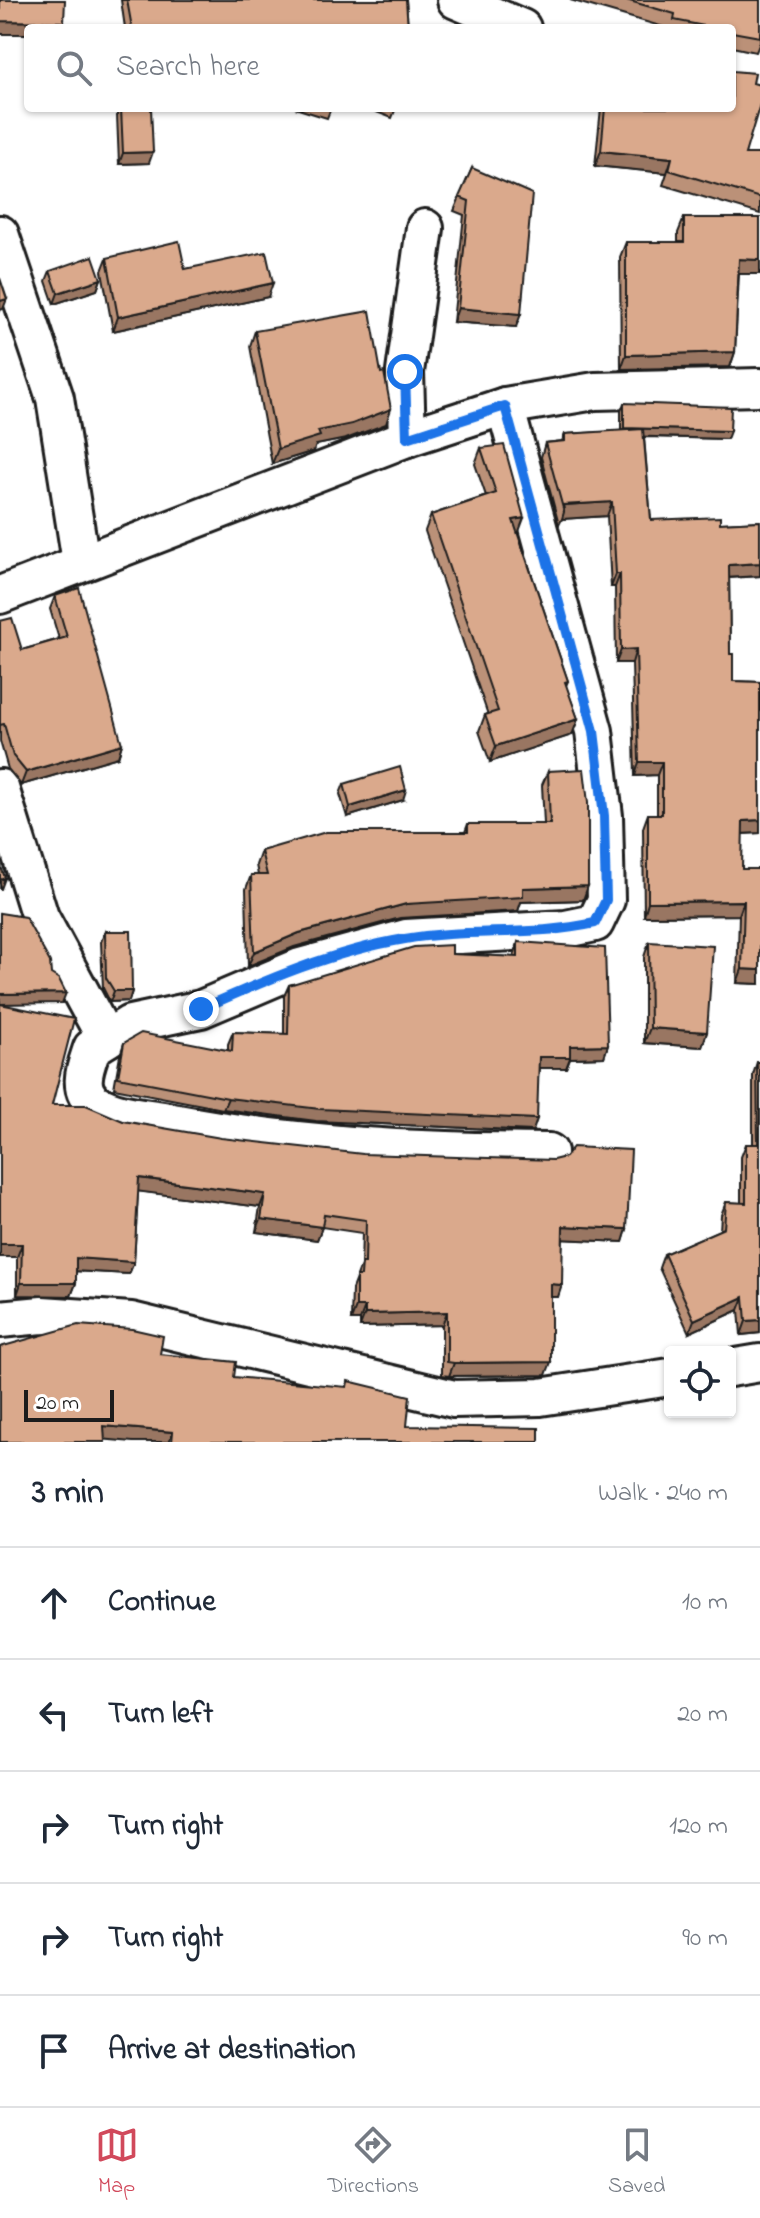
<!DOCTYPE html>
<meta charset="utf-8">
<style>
:root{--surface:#fff;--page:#f6f6f7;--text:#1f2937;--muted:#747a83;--line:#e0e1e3;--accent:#d1495b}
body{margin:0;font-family:"Indie Flower",sans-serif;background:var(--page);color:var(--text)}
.controls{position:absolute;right:24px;bottom:24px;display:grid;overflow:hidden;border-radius:8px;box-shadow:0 2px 6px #0004}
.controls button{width:72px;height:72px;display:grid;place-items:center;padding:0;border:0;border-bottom:2px solid var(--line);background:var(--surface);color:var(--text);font:40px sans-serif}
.scale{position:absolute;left:24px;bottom:20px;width:90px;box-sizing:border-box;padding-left:8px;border:4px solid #1c1c1c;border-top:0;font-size:22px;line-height:28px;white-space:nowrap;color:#1c1c1c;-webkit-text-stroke:6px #fff;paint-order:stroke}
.stop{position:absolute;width:24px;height:24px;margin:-18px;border:6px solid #1a73e8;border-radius:50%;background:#fff}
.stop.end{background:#1a73e8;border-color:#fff;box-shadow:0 2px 8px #0008}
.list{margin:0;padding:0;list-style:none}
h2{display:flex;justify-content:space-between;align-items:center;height:104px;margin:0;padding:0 32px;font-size:34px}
h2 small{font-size:26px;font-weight:400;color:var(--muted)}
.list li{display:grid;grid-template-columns:52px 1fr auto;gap:24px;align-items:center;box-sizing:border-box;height:112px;padding:0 32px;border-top:2px solid var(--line)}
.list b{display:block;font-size:30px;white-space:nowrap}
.list em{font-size:26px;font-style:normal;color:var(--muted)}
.icon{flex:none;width:44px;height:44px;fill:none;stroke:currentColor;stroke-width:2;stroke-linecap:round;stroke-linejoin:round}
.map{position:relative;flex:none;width:760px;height:1442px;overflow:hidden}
.search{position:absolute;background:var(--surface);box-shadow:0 2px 6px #0004;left:24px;right:24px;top:24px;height:88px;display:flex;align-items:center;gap:20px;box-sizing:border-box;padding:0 28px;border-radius:8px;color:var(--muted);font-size:30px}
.sheet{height:664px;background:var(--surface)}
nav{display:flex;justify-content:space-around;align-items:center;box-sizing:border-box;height:112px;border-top:2px solid var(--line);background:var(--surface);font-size:22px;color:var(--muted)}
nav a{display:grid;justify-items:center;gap:4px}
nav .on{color:var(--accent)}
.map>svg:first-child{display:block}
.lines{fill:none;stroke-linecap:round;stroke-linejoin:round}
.minor-casing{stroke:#1c1c1c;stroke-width:42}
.minor{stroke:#fff;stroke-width:36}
.wall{fill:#bb9178;stroke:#1c1c1c;stroke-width:2}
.shaded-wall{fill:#997662;stroke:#1c1c1c;stroke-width:2}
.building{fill:#daa98c;stroke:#1c1c1c;stroke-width:2}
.route{stroke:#1a73e8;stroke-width:10}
</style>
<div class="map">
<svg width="760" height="1442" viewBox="0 0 760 1442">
<rect width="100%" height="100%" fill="#fff"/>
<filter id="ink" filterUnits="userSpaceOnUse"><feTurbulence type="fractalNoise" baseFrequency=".0125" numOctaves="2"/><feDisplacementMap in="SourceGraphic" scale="16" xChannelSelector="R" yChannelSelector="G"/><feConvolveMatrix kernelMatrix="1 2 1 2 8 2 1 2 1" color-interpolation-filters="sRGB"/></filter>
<g filter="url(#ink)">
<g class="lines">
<g class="minor-casing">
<g id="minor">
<polyline points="456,0 522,28"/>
<polyline points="0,234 55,398 81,562"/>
<path d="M505,406L594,731L604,816L606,900L595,923L566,929L406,938L300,967L201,1009L130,1024L92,1048C86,1066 75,1090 96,1103C116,1116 149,1117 173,1122C299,1146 421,1151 549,1152"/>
<polyline points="407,438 405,372 425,228"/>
<polyline points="0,595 407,438 505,406 595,391 760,387"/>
<polyline points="0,788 40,917 106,1039"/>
<polyline points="0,1319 42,1315 131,1321 454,1399 540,1397 670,1377"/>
<polyline points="730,1368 760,1363"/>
</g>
</g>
<use href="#minor" class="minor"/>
</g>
<g class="wall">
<polygon points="121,0 406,0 408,28 125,28"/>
<polygon points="570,0 760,0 760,42 756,52 732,47 732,28 667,28"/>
<polygon points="753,83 745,154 760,154 760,214 663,185 667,173 595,166 601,108 732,108"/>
<polygon points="120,108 151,108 149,163 119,164 117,115"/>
<polygon points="295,108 331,108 327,118"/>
<polygon points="366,108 396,108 392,118"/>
<polygon points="472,168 516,327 453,322 464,215 454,211"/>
<polygon points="684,218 739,274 735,352 730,367 621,369 620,257 626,242 678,242 678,233"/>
<polygon points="107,258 185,269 268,297 113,331 102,271"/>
<polygon points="50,271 101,279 97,290 54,304 46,281"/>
<polygon points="255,331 386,424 346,439 316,445 314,451 272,464 250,346"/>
<polygon points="624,403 727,439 644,437 651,520 720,523 760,521 760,576 729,578 730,654 733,681 760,682 760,833 742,834 742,869 760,984 737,983 739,915 644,916 643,828 648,814 657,814 657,775 635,776 632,663 616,663 615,587 611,587 607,516 562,519 559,525 541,457 545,443 562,441 565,434 621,431 621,411"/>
<polygon points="481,448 518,534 568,681 566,686 578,719 572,735 490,762 479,731 485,715 488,715 425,531 431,515 486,496 475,464"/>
<polygon points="55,596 122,744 118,757 21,785 8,769 0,741 0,621 22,650 59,639 50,609"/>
<polygon points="548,771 583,900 521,902 518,911 400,918 294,947 248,966 246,889 251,875 258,875 256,865 261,851 465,832 468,824 544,824 542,785"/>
<polygon points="344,784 403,800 347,817 340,794"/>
<polygon points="105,931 132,991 129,1001 110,1002 103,988 101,942"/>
<polygon points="518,942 608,1045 604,1057 570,1058 566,1068 539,1068 533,1131 316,1121 223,1109 114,1088 120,1055 124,1043 228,1050 228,1044 233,1032 284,1034 284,996 289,985 452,954 514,957"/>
<polygon points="649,942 707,1032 702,1047 644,1043 644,957"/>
<polygon points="757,1062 760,1062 760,1333 741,1335 739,1310 689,1333 659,1268 664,1254 720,1230 721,1215 726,1202 741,1203 741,1157 746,1144 753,1144 753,1075"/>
<polygon points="52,1105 123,1121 627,1229 623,1242 563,1239 558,1297 551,1297 546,1375 449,1376 442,1375 442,1325 360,1327 360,1320 351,1320 352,1289 361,1265 362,1233 322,1227 317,1240 256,1232 260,1207 138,1191 134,1262 129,1274 76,1271 76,1283 71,1296 17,1295 17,1257"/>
</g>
<g class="shaded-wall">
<polygon points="0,21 64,22 62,28 28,28 28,34 0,34"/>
<polygon points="601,151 672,158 667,173 595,166"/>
<polygon points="153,152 149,163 119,164 123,153"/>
<polygon points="739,259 760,260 760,274 734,274"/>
<polygon points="101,279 97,290 54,304 58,293"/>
<polygon points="273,283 268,297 113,331 118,317"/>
<polygon points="7,299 3,309 0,310 0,301"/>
<polygon points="458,308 521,314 516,327 453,322"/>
<polygon points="735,352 730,367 621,369 626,355"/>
<polygon points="391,409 386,424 346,439 316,445 314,451 272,464 278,449 318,431"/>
<polygon points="624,428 730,431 727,439 621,436"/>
<polygon points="612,502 607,516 562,519 564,512 563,505"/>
<polygon points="524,518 518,534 507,536 513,520"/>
<polygon points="760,563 760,576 724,578 729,565"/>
<polygon points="616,574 620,574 615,587 611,587"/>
<polygon points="636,649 632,663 616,663 621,650"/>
<polygon points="578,719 572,735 490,762 496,746"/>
<polygon points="122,744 118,757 21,785 26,772"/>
<polygon points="639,762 662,762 657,775 635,776"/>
<polygon points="406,790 403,800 347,817 350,807"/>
<polygon points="760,820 760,833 738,834 743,821"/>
<polygon points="5,878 1,889 0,889 0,880"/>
<polygon points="588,886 583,900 521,902 518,911 400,918 294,947 248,966 254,952 299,933 406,904 523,888"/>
<polygon points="744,901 739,915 644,916 648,902"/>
<polygon points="742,969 760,970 760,984 737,983"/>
<polygon points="114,991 132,991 129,1001 110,1002"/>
<polygon points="66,993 62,1003 0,1004 0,994"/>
<polygon points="650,1028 707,1032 702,1047 644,1043"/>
<polygon points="608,1045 604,1057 570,1058 566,1068 535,1068 539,1057 570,1046"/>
<polygon points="228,1098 537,1119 533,1131 316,1121 223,1109"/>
<polygon points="139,1178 265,1194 260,1207 135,1191"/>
<polygon points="261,1219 322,1227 317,1240 256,1232"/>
<polygon points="563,1226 627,1229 623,1242 558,1239"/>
<polygon points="0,1244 22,1244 17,1257 0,1257"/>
<polygon points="76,1258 134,1262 129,1274 72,1271"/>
<polygon points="21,1283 76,1283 71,1296 17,1295"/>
<polygon points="551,1284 562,1285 558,1297 546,1297"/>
<polygon points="744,1297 739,1310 689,1333 694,1320"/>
<polygon points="356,1307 365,1307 360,1320 351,1320"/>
<polygon points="447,1312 442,1325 360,1327 365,1314"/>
<polygon points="760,1320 760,1333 741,1335 746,1321"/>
<polygon points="551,1362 546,1375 449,1376 454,1363"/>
<polygon points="104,1426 173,1432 169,1442 133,1442 100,1439"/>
</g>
<g class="building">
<polygon points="0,0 65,0 64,22 0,21"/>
<polygon points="127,0 406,0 408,28 132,28"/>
<polygon points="626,0 760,0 760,37 732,32 732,28 714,28 674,20 675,14"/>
<polygon points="732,71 755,73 753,83 760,85 760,104 745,154 760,154 760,198 669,170 672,158 601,151 605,108 732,108"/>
<polygon points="121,108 151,108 153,152 123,153"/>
<polygon points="472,168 532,194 521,314 458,308 469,201 459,197"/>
<polygon points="684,218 760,218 760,260 739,259 735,352 626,355 626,242 684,242"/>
<polygon points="179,241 185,269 266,252 273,283 118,317 107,258"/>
<polygon points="93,256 101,279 58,293 50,271"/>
<polygon points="0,278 7,299 0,301"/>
<polygon points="370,311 381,373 384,372 391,409 352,424 318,431 320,436 278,449 255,331"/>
<polygon points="624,403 731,407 730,431 624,428"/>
<polygon points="643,429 651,520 720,517 720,523 760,521 760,563 729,565 730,654 733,654 733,681 760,682 760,820 743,821 742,869 760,869 760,970 742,969 744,901 648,902 648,814 662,814 662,762 639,762 636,649 621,650 620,574 616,574 612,502 563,505 564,512 545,443 565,441 565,434"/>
<polygon points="504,445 524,518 513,520 568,681 565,682 578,719 496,746 485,715 498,711 431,515 496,493 481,448"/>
<polygon points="79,588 122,744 26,772 13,756 4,724 0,725 0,621 12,618 22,650 67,637 55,596"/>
<polygon points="400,767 406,790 350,807 344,784"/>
<polygon points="584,769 588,803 588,886 523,888 523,897 406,904 299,933 254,952 251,875 267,875 261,851 326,832 468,832 468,824 550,824 548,771"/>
<polygon points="0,864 5,878 0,880"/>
<polygon points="0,913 25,917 50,962 51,974 59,979 66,993 0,994"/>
<polygon points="105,931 131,931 132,991 114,991 106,978"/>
<polygon points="518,942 605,948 608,1045 570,1046 570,1057 539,1057 537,1119 320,1109 228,1098 118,1077 124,1043 141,1033 232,1051 233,1032 288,1034 289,985 414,947 452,945 452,954 518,957"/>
<polygon points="649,942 713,946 707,1032 650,1028"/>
<polygon points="0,1004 74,1019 52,1105 86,1105 123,1121 221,1138 363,1154 553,1160 565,1157 573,1147 631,1150 627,1229 563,1226 562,1285 551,1284 551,1362 454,1363 447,1362 447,1312 365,1314 365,1307 356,1307 356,1276 361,1276 362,1263 365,1263 366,1220 324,1214 322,1227 261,1219 265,1194 139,1178 134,1262 76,1258 76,1283 21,1283 22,1244 0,1244"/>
<polygon points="757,1062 760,1062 760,1320 746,1321 744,1297 694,1320 664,1254 724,1228 726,1202 746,1203 746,1144 758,1144"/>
<polygon points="78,1325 132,1329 163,1336 160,1354 236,1362 234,1377 347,1387 348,1381 410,1396 407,1426 539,1428 539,1442 172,1442 173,1432 104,1426 105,1442 0,1442 0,1347"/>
</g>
</g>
<g class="lines" filter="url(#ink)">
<path class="route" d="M201,1009C266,980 333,951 405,939C467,928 533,937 595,923L606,900L604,816L594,731L505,406L407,438L405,372"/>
</g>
</svg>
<div class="controls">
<button><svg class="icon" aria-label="locate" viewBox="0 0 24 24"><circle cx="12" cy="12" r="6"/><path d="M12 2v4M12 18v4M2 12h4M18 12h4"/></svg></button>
</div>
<div class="scale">20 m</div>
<div class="stop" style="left:405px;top:372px"></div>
<div class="stop end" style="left:201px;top:1009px"></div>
<div class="search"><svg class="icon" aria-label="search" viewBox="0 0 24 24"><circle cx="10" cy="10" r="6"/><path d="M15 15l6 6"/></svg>Search here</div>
</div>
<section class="sheet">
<h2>3 min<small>Walk · 240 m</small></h2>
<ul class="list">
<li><svg class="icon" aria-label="ahead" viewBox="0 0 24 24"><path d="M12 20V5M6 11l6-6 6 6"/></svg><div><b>Continue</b></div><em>10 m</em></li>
<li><svg class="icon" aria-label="left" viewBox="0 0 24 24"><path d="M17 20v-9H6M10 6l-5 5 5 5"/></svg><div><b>Turn left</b></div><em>20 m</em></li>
<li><svg class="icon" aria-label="right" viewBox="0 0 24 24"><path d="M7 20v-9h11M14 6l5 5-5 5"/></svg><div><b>Turn right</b></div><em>120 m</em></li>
<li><svg class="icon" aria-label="right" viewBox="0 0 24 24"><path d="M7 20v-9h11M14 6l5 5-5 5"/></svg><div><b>Turn right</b></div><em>90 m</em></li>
<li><svg class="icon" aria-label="arrive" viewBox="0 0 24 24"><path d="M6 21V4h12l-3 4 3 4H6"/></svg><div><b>Arrive at destination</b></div></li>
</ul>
</section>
<nav>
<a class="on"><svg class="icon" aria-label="map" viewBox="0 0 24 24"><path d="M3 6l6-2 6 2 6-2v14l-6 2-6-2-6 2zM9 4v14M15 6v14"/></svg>Map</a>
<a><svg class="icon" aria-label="directions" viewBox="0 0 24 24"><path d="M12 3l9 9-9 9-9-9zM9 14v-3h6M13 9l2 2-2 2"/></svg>Directions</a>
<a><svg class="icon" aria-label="saved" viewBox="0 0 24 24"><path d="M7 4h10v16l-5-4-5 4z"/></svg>Saved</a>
</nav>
